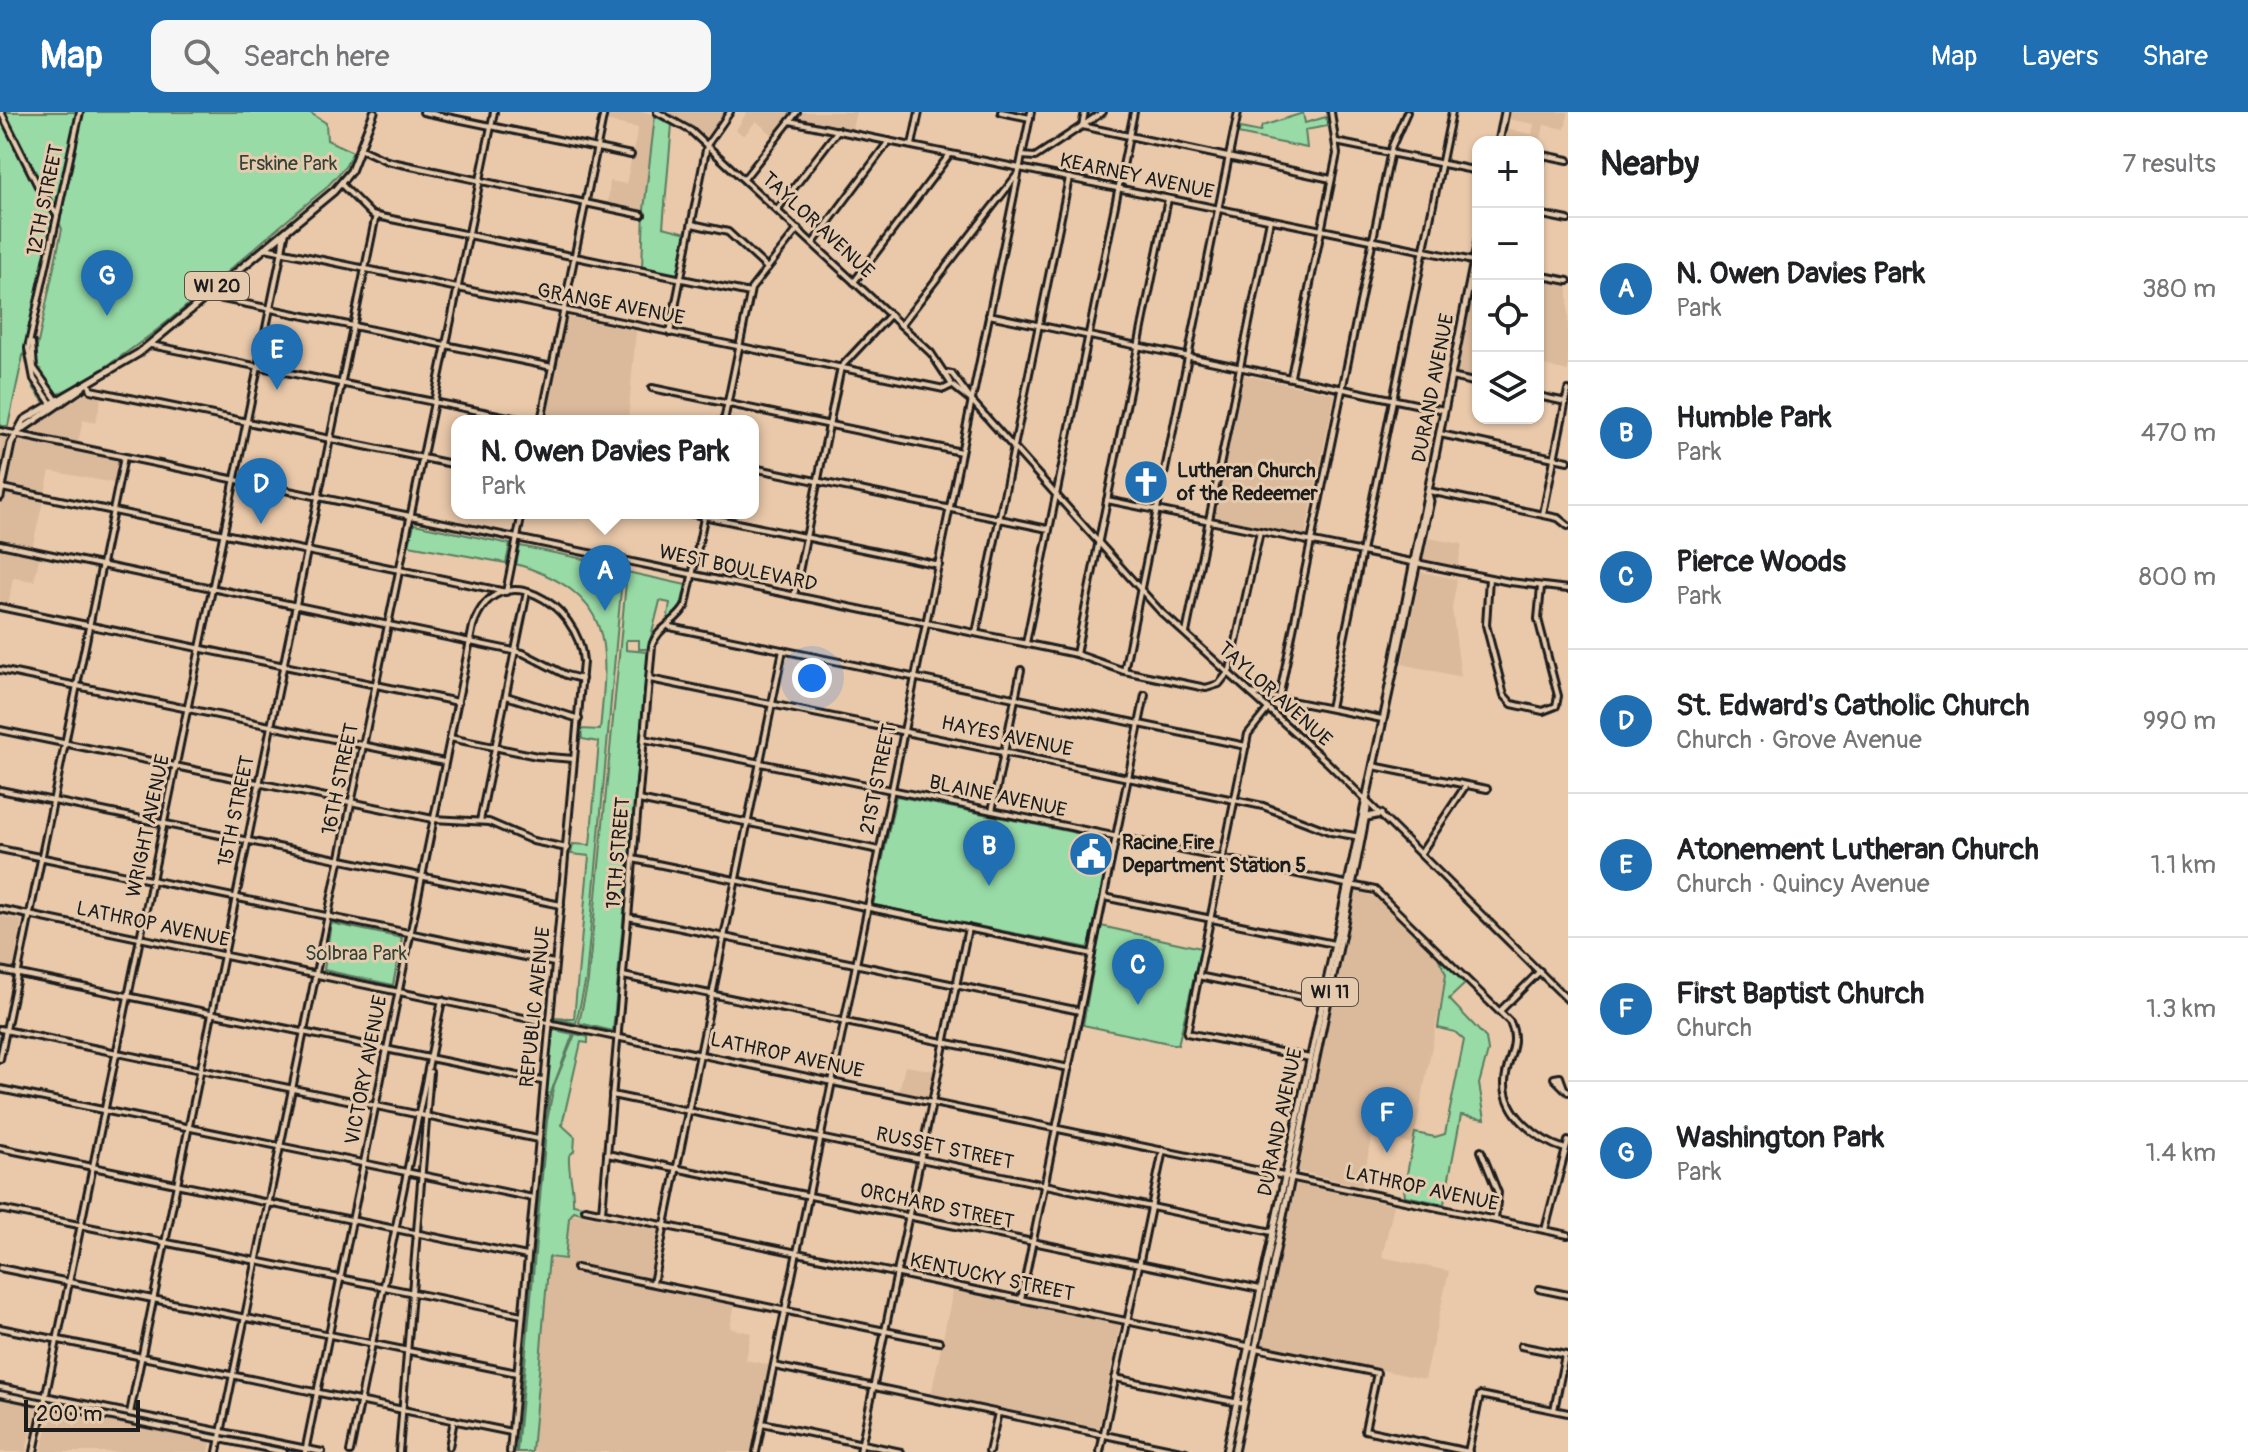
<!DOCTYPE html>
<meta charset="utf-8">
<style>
:root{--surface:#fff;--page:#f6f6f6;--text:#202124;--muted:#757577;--line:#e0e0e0;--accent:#1f6fb2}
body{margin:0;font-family:Pangolin,sans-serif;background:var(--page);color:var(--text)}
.controls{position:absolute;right:24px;top:24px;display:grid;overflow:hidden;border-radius:16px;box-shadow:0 2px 6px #0004}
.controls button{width:72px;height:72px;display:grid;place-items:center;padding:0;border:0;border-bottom:2px solid var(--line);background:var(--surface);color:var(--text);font:40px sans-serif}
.scale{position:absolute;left:24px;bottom:20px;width:116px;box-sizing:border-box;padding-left:8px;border:4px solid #1c1c1c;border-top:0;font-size:22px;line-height:28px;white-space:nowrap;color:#1c1c1c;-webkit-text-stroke:6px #e5caad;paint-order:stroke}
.you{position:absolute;left:812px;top:566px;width:28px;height:28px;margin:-20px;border:6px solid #fff;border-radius:50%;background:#1a73e8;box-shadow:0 0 0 12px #1a73e833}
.badge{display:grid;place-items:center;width:52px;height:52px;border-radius:50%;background:var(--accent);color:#fff;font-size:26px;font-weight:700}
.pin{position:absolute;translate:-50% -66px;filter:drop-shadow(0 2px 4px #0008)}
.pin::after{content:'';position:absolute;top:42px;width:28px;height:24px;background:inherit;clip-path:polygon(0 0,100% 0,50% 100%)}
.popup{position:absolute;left:451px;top:303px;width:308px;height:104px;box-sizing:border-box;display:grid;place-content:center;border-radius:16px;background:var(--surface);filter:drop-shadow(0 2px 6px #0005);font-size:26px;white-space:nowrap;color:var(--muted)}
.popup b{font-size:30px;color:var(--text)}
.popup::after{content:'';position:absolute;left:50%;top:100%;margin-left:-16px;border:16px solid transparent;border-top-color:var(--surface)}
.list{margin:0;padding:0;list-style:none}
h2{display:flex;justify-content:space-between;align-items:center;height:104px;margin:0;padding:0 32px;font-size:34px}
h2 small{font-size:26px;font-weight:400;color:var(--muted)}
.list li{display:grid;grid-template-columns:52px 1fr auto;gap:24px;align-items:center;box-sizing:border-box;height:144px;padding:0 32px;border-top:2px solid var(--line)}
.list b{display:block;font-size:30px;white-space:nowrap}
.list p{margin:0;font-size:26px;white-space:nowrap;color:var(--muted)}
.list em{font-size:26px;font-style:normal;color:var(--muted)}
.icon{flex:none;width:44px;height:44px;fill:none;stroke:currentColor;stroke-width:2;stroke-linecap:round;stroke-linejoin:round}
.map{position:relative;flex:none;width:1568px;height:1340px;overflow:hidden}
header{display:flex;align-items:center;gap:48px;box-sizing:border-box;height:112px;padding:0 40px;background:var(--accent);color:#fff}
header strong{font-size:38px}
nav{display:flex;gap:44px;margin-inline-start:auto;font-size:28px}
.search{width:560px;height:72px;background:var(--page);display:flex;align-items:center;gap:20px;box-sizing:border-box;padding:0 28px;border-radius:16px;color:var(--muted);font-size:30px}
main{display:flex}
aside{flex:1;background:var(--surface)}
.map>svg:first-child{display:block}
.built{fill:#dbba9c}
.green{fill:#98dba6;stroke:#5a7c61;stroke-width:2}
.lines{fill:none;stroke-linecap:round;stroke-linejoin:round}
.minor-casing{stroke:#1c1c1c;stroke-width:10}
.major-casing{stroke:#1c1c1c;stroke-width:11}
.minor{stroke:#e5caad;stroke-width:4}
.major{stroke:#e5caad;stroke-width:5}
.labels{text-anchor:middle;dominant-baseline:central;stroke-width:6;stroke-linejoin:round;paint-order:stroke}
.shield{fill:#e5caad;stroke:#585048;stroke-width:2}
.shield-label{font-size:18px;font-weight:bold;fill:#1c1c1c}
.park-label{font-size:20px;fill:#354238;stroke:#e5caad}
.street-label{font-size:20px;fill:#1c1c1c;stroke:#e5caad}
.poi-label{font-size:20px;font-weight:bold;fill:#1c1c1c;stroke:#e5caad;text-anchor:start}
</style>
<header>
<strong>Map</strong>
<div class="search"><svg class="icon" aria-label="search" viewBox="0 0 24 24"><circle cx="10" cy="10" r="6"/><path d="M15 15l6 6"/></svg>Search here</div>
<nav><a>Map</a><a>Layers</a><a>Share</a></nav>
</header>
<main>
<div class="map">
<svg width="1568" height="1340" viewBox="0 0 1568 1340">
<rect width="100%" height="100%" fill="#eac9aa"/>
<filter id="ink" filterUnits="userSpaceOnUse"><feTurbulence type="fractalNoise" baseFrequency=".0125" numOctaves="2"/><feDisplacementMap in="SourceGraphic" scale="16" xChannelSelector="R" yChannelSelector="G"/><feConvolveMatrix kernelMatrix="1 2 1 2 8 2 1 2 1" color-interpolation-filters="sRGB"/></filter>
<g filter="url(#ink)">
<g class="built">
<polygon points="607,0 646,0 655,4 644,98 608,90 610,69 626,72 638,16 605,9"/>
<polygon points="665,0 728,0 706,27"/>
<polygon points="747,0 856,0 852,17 788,6 774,24 756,9 744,24 736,18"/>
<polygon points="1510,0 1568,0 1568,3 1565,17 1544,13 1538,42 1538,30 1504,30 1506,17 1532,22 1534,12 1508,7"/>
<polygon points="1478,154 1478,269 1460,265 1456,259"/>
<polygon points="1538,166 1568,171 1568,259 1538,252"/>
<polygon points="567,205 636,218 628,309 544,309"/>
<polygon points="1243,263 1335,282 1305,424 1214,405"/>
<polygon points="91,278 102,280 99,297 95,311 83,308 76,339 119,348 114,371 50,359 31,441 40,443 34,469 13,466 8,494 0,493 0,323 19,328 28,317"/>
<polygon points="1428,426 1462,432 1458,454 1423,447"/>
<polygon points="1421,460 1457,467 1452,497 1461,565 1402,552"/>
<polygon points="1354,778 1378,786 1436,841 1446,862 1413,1032 1372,1023 1362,1074 1297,1059"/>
<polygon points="0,804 22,808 13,856 0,854"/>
<polygon points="905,954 938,959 932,990 898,983"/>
<polygon points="1294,1071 1394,1093 1382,1145 1449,1159 1425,1267 1261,1234"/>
<polygon points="557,1099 658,1116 649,1173 735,1191 730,1216 751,1221 746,1248 770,1253 752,1340 532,1340 549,1145 554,1146"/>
<polygon points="953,1179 1120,1213 1099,1316 931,1282"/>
<polygon points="0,1286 37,1294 26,1340 0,1340"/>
<polygon points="52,1298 153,1318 211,1330 209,1340 41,1340"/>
</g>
<g class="green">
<path d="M0,0H309L326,11L327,28L353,40L345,55L325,77C240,144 141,247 43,289L33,275L31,264L62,117L54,99L8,314H0Z"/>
<polygon points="1303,1 1305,11 1326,5 1328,14 1305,18 1307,36 1238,22 1240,16 1260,20 1262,14"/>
<polygon points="655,4 672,13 663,115 687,121 677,163 642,156 644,98"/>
<polygon points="414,412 510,432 506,451 409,433"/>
<path d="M520,434L623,455L586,867L576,911L553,906L574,907L589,744L571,742L573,732L590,733L599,630L582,627L581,617L600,618C609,530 614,482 516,452Z"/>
<polygon points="627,460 686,473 680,498 667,510 670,491 660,489 648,537 639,537 639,528 626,528 626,538 648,540 613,919 579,911 588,869"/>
<polygon points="896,684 1086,723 1081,750 1106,756 1089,836 873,793"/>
<polygon points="331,811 402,826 393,873 324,858"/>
<polygon points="1101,814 1201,836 1178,933 1083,913"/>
<polygon points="1436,841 1466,871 1449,887 1486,926 1488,939 1479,972 1485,1007 1461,1003 1444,1092 1405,1084 1404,1077 1415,1021 1435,1025 1445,1022 1464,928 1455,920 1438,916 1446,862"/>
<polygon points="550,917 573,922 549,986 538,1091 535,1091"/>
<path d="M575,922L588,925V931L581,930L562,1013L575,1025L574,1039L569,1044C568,1061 574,1075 573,1092L583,1094L581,1101L574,1099L569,1106L565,1147L549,1145L532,1340H517L547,1009L554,973Z"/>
<polygon points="535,1092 538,1093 516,1340 513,1340"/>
</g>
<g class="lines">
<g class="minor-casing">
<g id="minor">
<polyline points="1,0 39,76 57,103"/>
<polyline points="423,0 631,43"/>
<polyline points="657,0 691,19 931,241 952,273 972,289"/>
<polyline points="1001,0 1030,6"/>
<polyline points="1085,0 1082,14 1331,67"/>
<polyline points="790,9 1478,150"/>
<polyline points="1336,30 1478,59"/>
<polyline points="912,33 919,0"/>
<polyline points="361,37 387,49 642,103"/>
<polyline points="1538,42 1568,48"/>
<polyline points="1022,44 1035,45 1103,0"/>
<polyline points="1538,65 1542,43"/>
<polyline points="744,67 797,0"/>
<polyline points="341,72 372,103 750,181"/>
<polyline points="777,98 838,18"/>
<polyline points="1538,102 1568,108"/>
<polyline points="692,112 728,120 767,156"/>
<polyline points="813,131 889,29"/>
<polyline points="265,136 944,277 952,273"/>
<polyline points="282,141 283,124"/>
<polyline points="1538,163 1568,169"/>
<polyline points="854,170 950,42"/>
<polyline points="208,184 552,255"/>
<polyline points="989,203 1444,298"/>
<polyline points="901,213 1017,63"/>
<polyline points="670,221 707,33 730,0"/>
<polyline points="32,231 34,256 56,287"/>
<polyline points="151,233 528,309"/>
<polyline points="947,261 952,262 972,289 1161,500 1327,650 1568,888"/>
<polyline points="1291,264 1337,42 1331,0"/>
<polyline points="1451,265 1478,271"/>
<polyline points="89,273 91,278 457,353"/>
<polyline points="652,276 961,340"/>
<polyline points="1538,284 1566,290"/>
<polyline points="50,290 34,267 28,236 80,0"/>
<polyline points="541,309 604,0"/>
<polyline points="724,309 751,177 798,117"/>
<polyline points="0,319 1076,542 1124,559 1206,576 1219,572 1230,558 1260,419"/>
<polyline points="1440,322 1568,349"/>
<polyline points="753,356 1048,417"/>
<polyline points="2,376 506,480 522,401"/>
<polyline points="1429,379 1558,406 1568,414"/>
<polyline points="1107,388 1510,470 1568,477"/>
<polyline points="689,401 939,453"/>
<polyline points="1543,402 1568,278"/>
<polyline points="0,432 523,541 566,563 582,567"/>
<polyline points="1489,466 1486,513 1504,583 1512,592 1543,599 1556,594 1558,584 1538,507 1541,475"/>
<polyline points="794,484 841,255 890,203"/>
<polyline points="0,495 458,590"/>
<polyline points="670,515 1246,634"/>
<polyline points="976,521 1069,66"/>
<polyline points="1186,521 1270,108"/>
<polyline points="1026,531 1134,0"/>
<polyline points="1076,542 1168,87"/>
<polyline points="0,558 444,650"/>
<polyline points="1124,559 1238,0"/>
<polyline points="650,567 1263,694 1331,720 1355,724"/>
<polyline points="1251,581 1382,607"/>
<polyline points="506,584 579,607"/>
<polyline points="1279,586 1392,34 1407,0"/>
<polyline points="1330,596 1452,0"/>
<polyline points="1268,597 1248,622 1187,921 1310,946"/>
<polyline points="0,618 433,707 489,710 533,729 567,736"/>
<polyline points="450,626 537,644 574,647"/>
<path d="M644,627L1375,778L1510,910C1521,933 1506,947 1505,970C1504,1002 1539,1029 1565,1037"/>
<polyline points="1373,654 1487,677"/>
<polyline points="0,678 561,793"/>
<polyline points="639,688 879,738"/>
<polyline points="992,699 1021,558"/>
<polyline points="480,709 527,480"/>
<polyline points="0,737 554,851"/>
<polyline points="1421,741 1466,673"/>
<polyline points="633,747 1092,842"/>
<polyline points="1104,785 1334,832"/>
<polyline points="0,797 1568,1123"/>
<polyline points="628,805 1080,899"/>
<polyline points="0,858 542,969"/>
<polyline points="623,864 1069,956"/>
<polyline points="1198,864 1322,889"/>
<polyline points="1500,899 1540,859"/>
<polyline points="0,917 538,1027"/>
<polyline points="0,947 124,345"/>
<polyline points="1564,976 1560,965 1554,966 1568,980"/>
<polyline points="0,977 533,1086"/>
<polyline points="612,983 1272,1120"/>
<polyline points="0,1036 527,1144"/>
<polyline points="1481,1039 1498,1081 1495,1107"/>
<polyline points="607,1042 1260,1177"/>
<polyline points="0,1097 522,1203"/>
<polyline points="585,1097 1377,1261 1365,1318 1469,1340"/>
<path d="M602,1100L652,534C657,515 678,510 686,493L705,401"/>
<polyline points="1545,1118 1568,1029"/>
<polyline points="0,1156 517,1261"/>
<polyline points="576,1156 939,1230"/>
<polyline points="653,1171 783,538"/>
<polyline points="1539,1177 1568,1183"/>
<polyline points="1021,1187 1145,583"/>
<polyline points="0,1216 511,1320"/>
<polyline points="1521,1234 1566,1243"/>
<polyline points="774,1254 1186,1340"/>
<polyline points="1115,1266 1244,1292"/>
<polyline points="0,1275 322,1340"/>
<polyline points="0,1282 284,1340"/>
<polyline points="1554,1298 1565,1243"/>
<polyline points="130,1301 376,103"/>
<polyline points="762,1311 901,1340"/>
<polyline points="449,1335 454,1308"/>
<polyline points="34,1340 286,119"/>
<polyline points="217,1340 494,0"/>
<path d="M305,1340L473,514C497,442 580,491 583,550L510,1340"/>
<polyline points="350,1340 442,888"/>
<polyline points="399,1340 430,960"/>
<polyline points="756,1340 1031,0"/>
<polyline points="860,1340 968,816"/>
<polyline points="989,1340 998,1301"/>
<polyline points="1100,1340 1163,1038"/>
<polyline points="1468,1340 1480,1283 1568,1301"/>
</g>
</g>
<g class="major-casing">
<g id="major">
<polyline points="1499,30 1505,0"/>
<polyline points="15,322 82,276"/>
<polyline points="0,385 11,332 24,308 139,241 334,79 351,59 374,0"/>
<polyline points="1386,589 1478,129"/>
<polyline points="1367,705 1381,702"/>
<polyline points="1226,1340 1430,389 1428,382"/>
<polyline points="1234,1340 1357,749 1367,697 1366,688"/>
</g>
</g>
<use href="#minor" class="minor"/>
<use href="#major" class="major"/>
</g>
</g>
<defs>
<g id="church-disc" transform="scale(2.3)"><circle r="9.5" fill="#1f6fb2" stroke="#e5caad"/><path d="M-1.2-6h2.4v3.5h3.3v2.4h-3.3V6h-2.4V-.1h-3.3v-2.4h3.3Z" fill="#fff"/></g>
<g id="civic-disc" transform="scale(2.3)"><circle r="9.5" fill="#1f6fb2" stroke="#e5caad"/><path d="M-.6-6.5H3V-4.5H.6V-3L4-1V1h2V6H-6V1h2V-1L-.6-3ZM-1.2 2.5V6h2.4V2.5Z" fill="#fff"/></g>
</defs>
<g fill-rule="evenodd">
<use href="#church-disc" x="1146" y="370"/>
<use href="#civic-disc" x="1091" y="742"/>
</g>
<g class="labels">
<g class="shield">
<rect x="185" y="160" width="64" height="28" rx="6"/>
<rect x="1302" y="866" width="56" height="28" rx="6"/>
</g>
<g class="shield-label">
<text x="217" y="174">WI 20</text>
<text x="1330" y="880">WI 11</text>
</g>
<g class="park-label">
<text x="288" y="51">Erskine Park</text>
<text x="356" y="841">Solbraa Park</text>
</g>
<g class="street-label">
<text transform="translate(1137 64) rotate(12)">KEARNEY AVENUE</text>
<text transform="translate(45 88) rotate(-78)">12TH STREET</text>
<text transform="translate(818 113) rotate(43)">TAYLOR AVENUE</text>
<text transform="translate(611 192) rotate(11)">GRANGE AVENUE</text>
<text transform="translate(1433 276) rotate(-79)">DURAND AVENUE</text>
<text transform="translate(738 456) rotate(12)">WEST BOULEVARD</text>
<text transform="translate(1275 582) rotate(42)">TAYLOR AVENUE</text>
<text transform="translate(1007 624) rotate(12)">HAYES AVENUE</text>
<text transform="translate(340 667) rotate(-78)">16TH STREET</text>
<text transform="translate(878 667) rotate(-78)">21ST STREET</text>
<text transform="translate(998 684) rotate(12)">BLAINE AVENUE</text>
<text transform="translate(236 699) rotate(-78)">15TH STREET</text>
<text transform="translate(148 714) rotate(-78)">WRIGHT AVENUE</text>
<text transform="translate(618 741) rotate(-85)">19TH STREET</text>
<text transform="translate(153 812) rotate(12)">LATHROP AVENUE</text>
<text transform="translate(535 895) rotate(-84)">REPUBLIC AVENUE</text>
<text transform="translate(787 943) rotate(12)">LATHROP AVENUE</text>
<text transform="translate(366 958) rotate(-79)">VICTORY AVENUE</text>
<text transform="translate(1280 1010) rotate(-78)">DURAND AVENUE</text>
<text transform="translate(945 1036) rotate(12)">RUSSET STREET</text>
<text transform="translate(1422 1076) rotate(12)">LATHROP AVENUE</text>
<text transform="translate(937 1094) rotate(12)">ORCHARD STREET</text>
<text transform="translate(992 1165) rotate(12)">KENTUCKY STREET</text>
</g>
<g class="poi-label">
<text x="1177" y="358">Lutheran Church<tspan x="1177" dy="23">of the Redeemer</tspan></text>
<text x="1122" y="730">Racine Fire<tspan x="1122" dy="23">Department Station 5</tspan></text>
</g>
</g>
</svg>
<div class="controls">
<button>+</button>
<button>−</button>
<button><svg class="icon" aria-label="locate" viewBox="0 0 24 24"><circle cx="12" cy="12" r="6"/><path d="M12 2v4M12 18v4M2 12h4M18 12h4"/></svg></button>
<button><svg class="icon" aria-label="layers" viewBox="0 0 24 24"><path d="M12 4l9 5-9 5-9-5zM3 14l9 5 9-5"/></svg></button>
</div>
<div class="scale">200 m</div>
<div class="you"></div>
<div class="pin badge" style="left:605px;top:499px">A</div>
<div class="popup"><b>N. Owen Davies Park</b>Park</div>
<div class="pin badge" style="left:989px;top:774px">B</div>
<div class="pin badge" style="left:1138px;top:893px">C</div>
<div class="pin badge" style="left:261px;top:412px">D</div>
<div class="pin badge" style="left:277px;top:278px">E</div>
<div class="pin badge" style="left:1387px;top:1041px">F</div>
<div class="pin badge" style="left:107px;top:204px">G</div>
</div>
<aside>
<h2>Nearby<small>7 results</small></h2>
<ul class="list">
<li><span class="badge">A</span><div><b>N. Owen Davies Park</b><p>Park</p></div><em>380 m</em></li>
<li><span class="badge">B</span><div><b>Humble Park</b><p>Park</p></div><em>470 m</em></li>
<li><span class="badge">C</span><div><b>Pierce Woods</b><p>Park</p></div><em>800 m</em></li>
<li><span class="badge">D</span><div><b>St. Edward's Catholic Church</b><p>Church · Grove Avenue</p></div><em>990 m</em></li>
<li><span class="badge">E</span><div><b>Atonement Lutheran Church</b><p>Church · Quincy Avenue</p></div><em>1.1 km</em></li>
<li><span class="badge">F</span><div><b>First Baptist Church</b><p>Church</p></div><em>1.3 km</em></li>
<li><span class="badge">G</span><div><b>Washington Park</b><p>Park</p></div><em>1.4 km</em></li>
</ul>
</aside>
</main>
